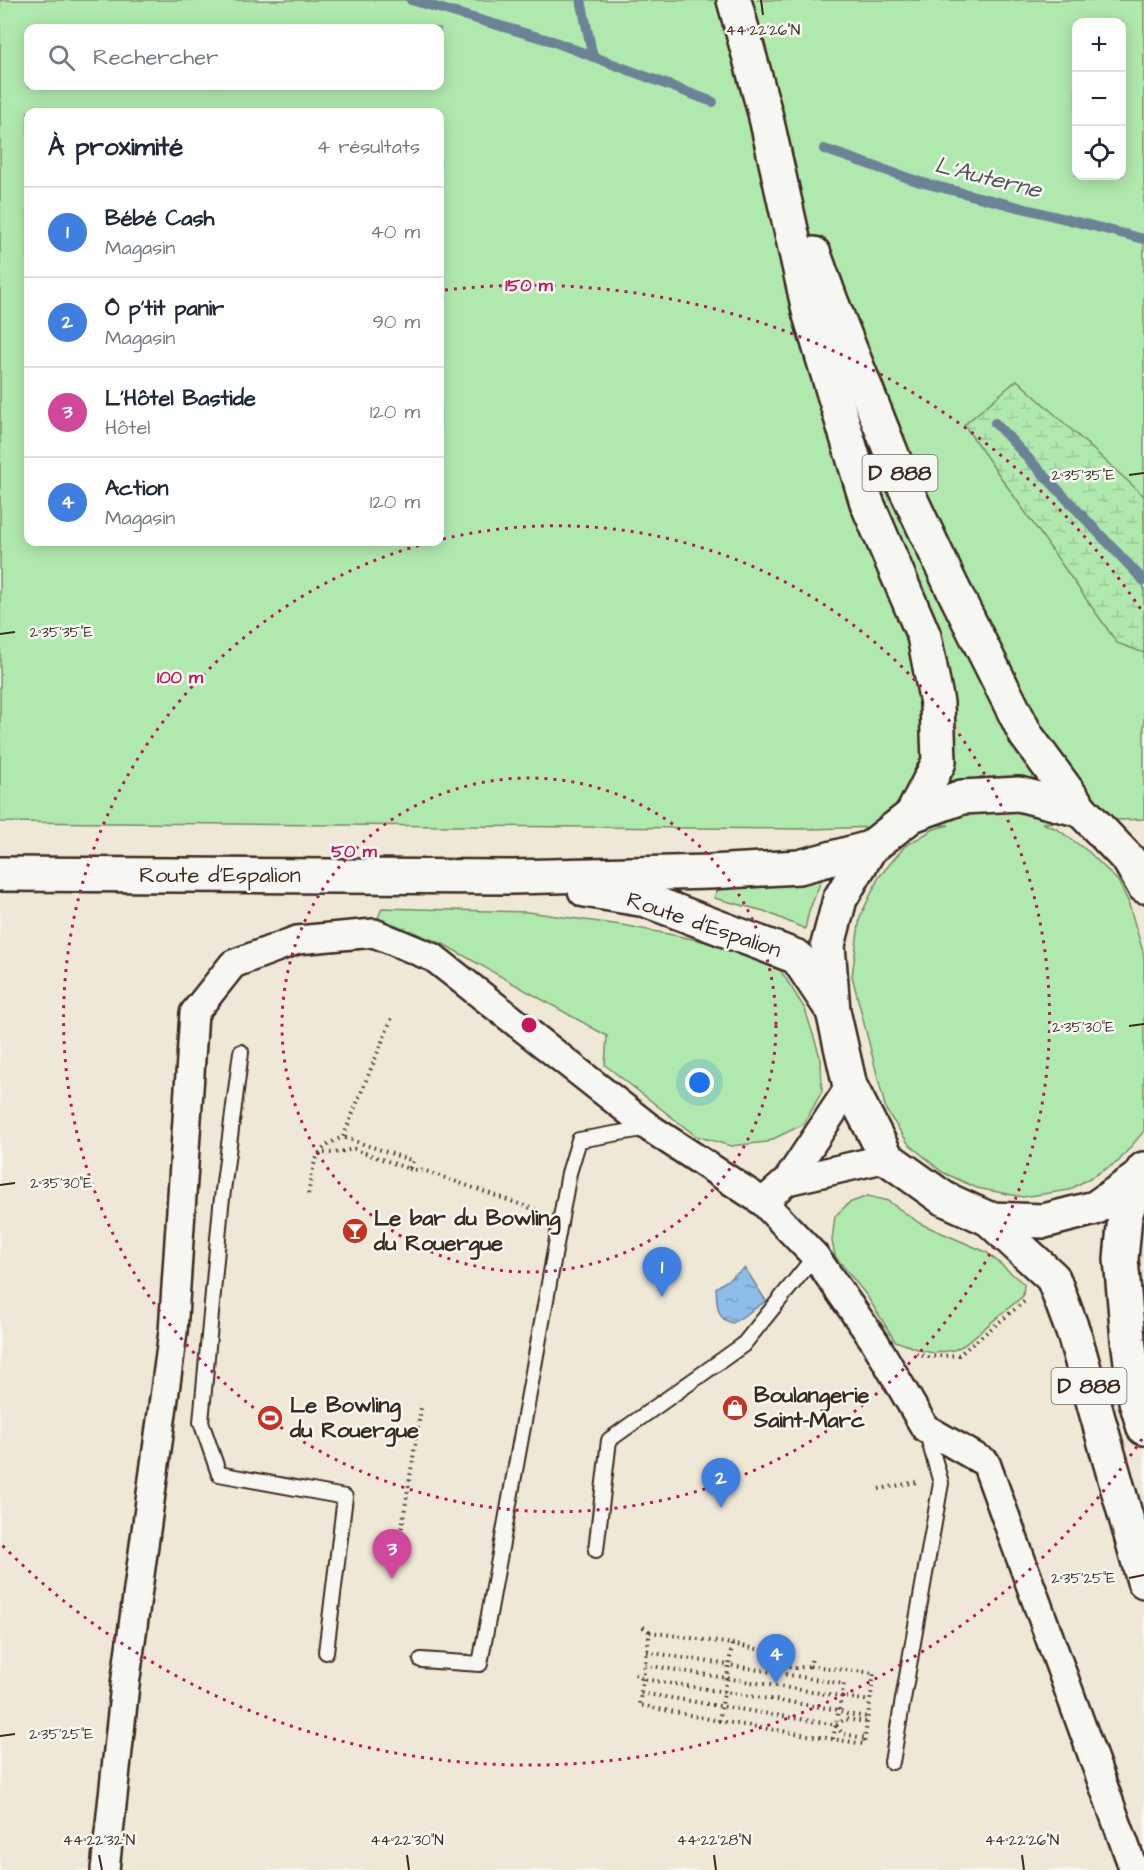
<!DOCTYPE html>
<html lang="fr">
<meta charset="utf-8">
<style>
:root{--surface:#fff;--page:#f6f6f7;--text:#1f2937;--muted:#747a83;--line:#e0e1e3;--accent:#111827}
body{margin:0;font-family:"Architects Daughter",sans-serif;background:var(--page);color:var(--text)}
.controls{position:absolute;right:18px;top:18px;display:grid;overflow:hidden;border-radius:12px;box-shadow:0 3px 15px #0003}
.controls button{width:54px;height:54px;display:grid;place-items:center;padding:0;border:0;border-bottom:2px solid var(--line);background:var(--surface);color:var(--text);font:30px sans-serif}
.you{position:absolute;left:700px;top:1083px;width:21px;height:21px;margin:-15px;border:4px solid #fff;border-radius:50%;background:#1a73e8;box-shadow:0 0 0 9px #1a73e833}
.badge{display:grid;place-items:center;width:39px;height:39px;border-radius:50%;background:var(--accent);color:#fff;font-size:20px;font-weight:700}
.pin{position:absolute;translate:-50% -50px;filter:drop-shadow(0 2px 3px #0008)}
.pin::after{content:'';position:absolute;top:32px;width:21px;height:18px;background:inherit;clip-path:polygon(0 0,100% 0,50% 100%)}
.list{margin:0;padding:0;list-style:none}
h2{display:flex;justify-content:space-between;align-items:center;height:78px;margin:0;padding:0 24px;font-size:26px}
h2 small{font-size:20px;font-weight:400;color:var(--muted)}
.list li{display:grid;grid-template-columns:39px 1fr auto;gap:18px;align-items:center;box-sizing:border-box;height:90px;padding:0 24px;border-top:2px solid var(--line)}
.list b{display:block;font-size:22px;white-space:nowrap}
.list p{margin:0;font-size:20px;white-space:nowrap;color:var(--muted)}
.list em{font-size:20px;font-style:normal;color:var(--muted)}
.icon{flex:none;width:33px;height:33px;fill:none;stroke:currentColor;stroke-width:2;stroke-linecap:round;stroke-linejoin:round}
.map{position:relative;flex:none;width:1144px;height:1870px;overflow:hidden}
.search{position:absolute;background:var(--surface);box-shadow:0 3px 15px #0003;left:24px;top:24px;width:420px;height:66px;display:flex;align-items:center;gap:15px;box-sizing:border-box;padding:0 21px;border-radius:12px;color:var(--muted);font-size:22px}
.panel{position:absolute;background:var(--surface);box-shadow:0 3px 15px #0003;left:24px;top:108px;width:420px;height:438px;border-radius:12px}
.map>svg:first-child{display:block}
.built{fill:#efe8d6}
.grass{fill:#b0e9ad;stroke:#768a66;stroke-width:1.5;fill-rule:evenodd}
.wetland{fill:url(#wetland-marsh);stroke:#768a66;stroke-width:1.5}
.water{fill:url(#water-ripples);stroke:#6c8297;stroke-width:1.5}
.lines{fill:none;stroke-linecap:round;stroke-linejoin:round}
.stream{stroke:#6c8297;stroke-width:10}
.service-casing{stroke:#3b2a1e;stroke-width:18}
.minor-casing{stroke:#3b2a1e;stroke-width:32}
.secondary-casing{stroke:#3b2a1e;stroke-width:38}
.primary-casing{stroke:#3b2a1e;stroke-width:38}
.trunk-casing{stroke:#3b2a1e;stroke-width:38}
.path{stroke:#3b2a1e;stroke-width:4;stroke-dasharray:1.5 4.5;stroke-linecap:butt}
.service{stroke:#f6f6f2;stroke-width:14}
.minor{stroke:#f6f6f2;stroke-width:27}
.secondary{stroke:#f6f6f2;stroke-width:33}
.primary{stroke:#f6f6f2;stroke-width:33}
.trunk{stroke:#f6f6f2;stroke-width:33}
.ticks{fill:none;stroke:#3b2a1e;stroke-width:2}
.ring{fill:none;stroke:#c2185b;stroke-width:3;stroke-dasharray:3 6}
.labels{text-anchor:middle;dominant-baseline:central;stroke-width:5;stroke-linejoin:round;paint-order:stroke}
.shield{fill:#f6f6f2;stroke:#73675e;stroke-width:1.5}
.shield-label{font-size:21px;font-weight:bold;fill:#3b2a1e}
.street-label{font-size:22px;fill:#3b2a1e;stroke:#f6f6f2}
.poi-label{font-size:22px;font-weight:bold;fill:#3b2a1e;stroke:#f6f6f2;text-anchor:start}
.water-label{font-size:24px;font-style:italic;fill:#54565b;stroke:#f6f6f2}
.ticks-label{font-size:15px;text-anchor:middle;fill:#3b2a1e;stroke:#f6f6f2;stroke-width:5;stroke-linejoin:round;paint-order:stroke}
.centre{fill:#c2185b;stroke:#f6f6f2;stroke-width:3}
.ring-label{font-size:18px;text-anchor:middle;font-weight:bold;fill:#c2185b;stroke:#f6f6f2;stroke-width:5;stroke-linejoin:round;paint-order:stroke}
</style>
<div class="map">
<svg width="1144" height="1870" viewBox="0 0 1144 1870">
<defs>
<pattern id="wetland-marsh" width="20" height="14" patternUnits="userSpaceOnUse" patternTransform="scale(1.5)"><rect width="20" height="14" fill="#b0e9ad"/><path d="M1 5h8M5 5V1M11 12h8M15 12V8" fill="none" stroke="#98c894"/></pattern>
<pattern id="water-ripples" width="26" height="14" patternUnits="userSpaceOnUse" patternTransform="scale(1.5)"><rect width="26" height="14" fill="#8dbde8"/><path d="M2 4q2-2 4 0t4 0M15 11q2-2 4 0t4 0" fill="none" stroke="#749abb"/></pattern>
</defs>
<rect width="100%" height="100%" fill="#f6f6f2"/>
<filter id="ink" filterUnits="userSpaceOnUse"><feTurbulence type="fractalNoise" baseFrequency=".0167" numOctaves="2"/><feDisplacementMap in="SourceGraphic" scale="12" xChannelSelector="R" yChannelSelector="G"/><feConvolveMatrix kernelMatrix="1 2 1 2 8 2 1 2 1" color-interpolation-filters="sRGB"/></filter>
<g filter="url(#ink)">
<polygon class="built" points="1144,819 1144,1870 0,1870 0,822 810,829"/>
<g class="grass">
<path d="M0,0H1144V819L1042,823L1057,829L1089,852L1118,881L1128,901L1144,955V1131L1118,1162L1069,1190L1023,1197L977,1188L942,1172L908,1143L886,1110L852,976L860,917L879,877L905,846L934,829L949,825L810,829L0,822ZM1076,22H1122V176H1076ZM28,28H440V86H28ZM28,112H440V542H28Z"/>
<path d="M818,875L821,881L809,911L805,929L764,911L714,898L718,889C754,888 784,888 818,875Z"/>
<polygon points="382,908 528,912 628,926 718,944 781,971 805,1009 821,1060 822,1091 804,1124 767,1142 731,1146 696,1136 605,1065 607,1036 443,944 378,918"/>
<polygon points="868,1196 888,1201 921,1224 986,1252 1024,1284 1023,1296 964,1345 954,1350 935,1353 923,1351 895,1341 867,1296 835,1256 832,1241 835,1216 849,1203"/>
</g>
<polygon class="wetland" points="1017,380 1144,496 1144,653 1117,643 964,425"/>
<path class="water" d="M745,1268L766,1301L733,1323C716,1320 717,1303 716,1288Z"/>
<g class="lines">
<g class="stream">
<polyline points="411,0 552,41 713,102"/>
<polyline points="581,0 593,57"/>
<polyline points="824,149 920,182 1144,239"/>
<polyline points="995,423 1144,581"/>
</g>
<g class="service-casing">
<g id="service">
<polyline points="241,1052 221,1206 201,1422 219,1474 345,1497 326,1652"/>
<polyline points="596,1550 609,1440 743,1345 815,1256"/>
<polyline points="421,1660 480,1664 569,1173 579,1140 648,1128"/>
<polyline points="892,1762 941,1483 926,1430"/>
</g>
</g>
<g class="minor-casing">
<g id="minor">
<polyline points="850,1086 787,1181 887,1158"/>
<polyline points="763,1202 815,1256 875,1342 925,1428 986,1463 1134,1870"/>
<polyline points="105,1870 125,1685 173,1332 194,1013 233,964 297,940 374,933 434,958 650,1128 763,1202 787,1181"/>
</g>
</g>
<g class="secondary-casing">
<g id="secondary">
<polyline points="0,874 512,877 710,872 799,867 870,848"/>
<polyline points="585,890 646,900 797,957 833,1011"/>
</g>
</g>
<g class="primary-casing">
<g id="primary">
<polyline points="734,0 765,113 810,315 867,503 924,636 937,703 939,762 912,815"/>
<polyline points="814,254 831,301 904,485 952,587 1026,735 1081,810"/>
<polyline points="1144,886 1129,860 1081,810 1019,794 962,797 912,815 870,848 840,899 828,945 833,1011 850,1086 887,1158 943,1198 989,1219 1044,1221 1095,1208 1138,1178 1144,1169"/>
</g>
</g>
<g class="trunk-casing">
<g id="trunk">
<polyline points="1138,1178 1125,1216 1121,1259 1128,1339 1136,1401 1144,1428"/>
<polyline points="989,1219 1053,1278 1075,1337 1144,1581"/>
</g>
</g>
<g class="path">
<polyline points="318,1153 334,1153 354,1149 409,1169 413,1161 343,1137"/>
<polyline points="409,1169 426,1171 539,1211"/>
<path d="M308,1194C315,1164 311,1150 343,1137L393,1015"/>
<polyline points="916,1354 928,1357 959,1355 1026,1300"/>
<polyline points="879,1489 917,1482"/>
<polyline points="398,1552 421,1408"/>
<polyline points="643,1627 650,1632"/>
<polyline points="732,1644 762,1650 770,1664 795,1668 810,1666"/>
<path d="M647,1652L729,1665L732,1644L650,1632C646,1656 643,1681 639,1705L719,1721L864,1744L874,1673L810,1666L812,1658"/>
<polyline points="645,1665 870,1701"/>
<polyline points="635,1674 643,1679 839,1710 847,1714 868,1717"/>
<polyline points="641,1693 836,1725 845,1719 867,1722"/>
<polyline points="719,1721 729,1665 844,1684 833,1739"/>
<polyline points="836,1726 843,1734 865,1738"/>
</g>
<use href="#service" class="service"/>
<use href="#minor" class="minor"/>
<use href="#secondary" class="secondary"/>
<use href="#primary" class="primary"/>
<use href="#trunk" class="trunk"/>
</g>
</g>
<path class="ticks" d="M761,0L763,15M1129,475L1144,473M0,634L15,632M1129,1026L1144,1024M0,1185L15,1183M1129,1578L1144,1575M0,1736L15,1734M99,1855L102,1870M407,1855L409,1870M714,1855L716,1870M1022,1855L1024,1870"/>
<g class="ring">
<circle cx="529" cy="1025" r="247"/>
<path d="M443 539A493 493 0 1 1 431 542"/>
<path d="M1142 1439A740 740 0 0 1 1 1544M445 290A740 740 0 0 1 1142 611"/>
</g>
<defs>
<g id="bar-disc" transform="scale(1.35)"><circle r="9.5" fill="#c8321e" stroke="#f6f6f2"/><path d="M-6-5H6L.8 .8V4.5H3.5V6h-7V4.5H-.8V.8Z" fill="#fff"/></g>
<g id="shop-disc" transform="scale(1.35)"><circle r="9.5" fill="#c8321e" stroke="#f6f6f2"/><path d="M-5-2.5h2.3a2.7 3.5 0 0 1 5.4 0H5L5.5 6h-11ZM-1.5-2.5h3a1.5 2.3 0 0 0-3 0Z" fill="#fff"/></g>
<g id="stadium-disc" transform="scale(1.35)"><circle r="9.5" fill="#c8321e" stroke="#f6f6f2"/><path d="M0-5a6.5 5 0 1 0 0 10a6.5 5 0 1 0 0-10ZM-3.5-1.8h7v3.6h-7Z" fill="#fff"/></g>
</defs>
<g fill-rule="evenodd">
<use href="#bar-disc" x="355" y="1231"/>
<use href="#shop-disc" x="735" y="1408"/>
<use href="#stadium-disc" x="270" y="1418"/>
</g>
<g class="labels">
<g class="shield">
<rect x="862.5" y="455" width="75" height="36" rx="4.5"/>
<rect x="1051.5" y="1368" width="75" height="36" rx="4.5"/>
</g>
<g class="shield-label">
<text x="900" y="473">D 888</text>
<text x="1089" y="1386">D 888</text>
</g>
<g class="street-label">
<text x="220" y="875">Route d'Espalion</text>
<text transform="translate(704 925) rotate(19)">Route d'Espalion</text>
</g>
<g class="poi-label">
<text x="374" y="1218">Le bar du Bowling<tspan x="374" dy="25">du Rouergue</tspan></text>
<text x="754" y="1395">Boulangerie<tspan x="754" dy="25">Saint-Marc</tspan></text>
<text x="290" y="1405">Le Bowling<tspan x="290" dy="25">du Rouergue</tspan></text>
</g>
<g class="water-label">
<text transform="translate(988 178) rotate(14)">L'Auterne</text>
</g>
</g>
<g class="ticks-label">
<text x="763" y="35">44°22'26"N</text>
<text x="1083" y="480">2°35'35"E</text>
<text x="61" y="637">2°35'35"E</text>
<text x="1083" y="1032">2°35'30"E</text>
<text x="61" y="1188">2°35'30"E</text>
<text x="1083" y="1583">2°35'25"E</text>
<text x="61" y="1739">2°35'25"E</text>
<text x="99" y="1845">44°22'32"N</text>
<text x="407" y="1845">44°22'30"N</text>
<text x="714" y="1845">44°22'28"N</text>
<text x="1022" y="1845">44°22'26"N</text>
</g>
<circle cx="529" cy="1025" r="9" class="centre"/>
<g class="ring-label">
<text x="529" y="291">150 m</text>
<text x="180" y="683">100 m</text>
<text x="354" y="857">50 m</text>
</g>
</svg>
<div class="controls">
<button>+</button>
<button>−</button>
<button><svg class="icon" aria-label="locate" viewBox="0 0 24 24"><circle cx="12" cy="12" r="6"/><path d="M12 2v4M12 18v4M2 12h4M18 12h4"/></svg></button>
</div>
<div class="you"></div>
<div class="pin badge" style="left:662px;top:1297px;background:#3f7fe0">1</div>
<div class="pin badge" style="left:721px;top:1508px;background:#3f7fe0">2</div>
<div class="pin badge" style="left:392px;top:1579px;background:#d1479c">3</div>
<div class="pin badge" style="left:776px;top:1684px;background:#3f7fe0">4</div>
<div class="search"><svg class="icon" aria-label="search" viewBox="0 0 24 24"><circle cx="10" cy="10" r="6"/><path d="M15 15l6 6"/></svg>Rechercher</div>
<section class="panel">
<h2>À proximité<small>4 résultats</small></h2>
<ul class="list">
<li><span class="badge" style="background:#3f7fe0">1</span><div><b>Bébé Cash</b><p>Magasin</p></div><em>40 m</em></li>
<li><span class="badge" style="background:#3f7fe0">2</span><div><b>Ô p'tit panir</b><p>Magasin</p></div><em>90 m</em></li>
<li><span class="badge" style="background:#d1479c">3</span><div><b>L’Hôtel Bastide</b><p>Hôtel</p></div><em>120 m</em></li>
<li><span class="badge" style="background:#3f7fe0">4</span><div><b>Action</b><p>Magasin</p></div><em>120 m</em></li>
</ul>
</section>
</div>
